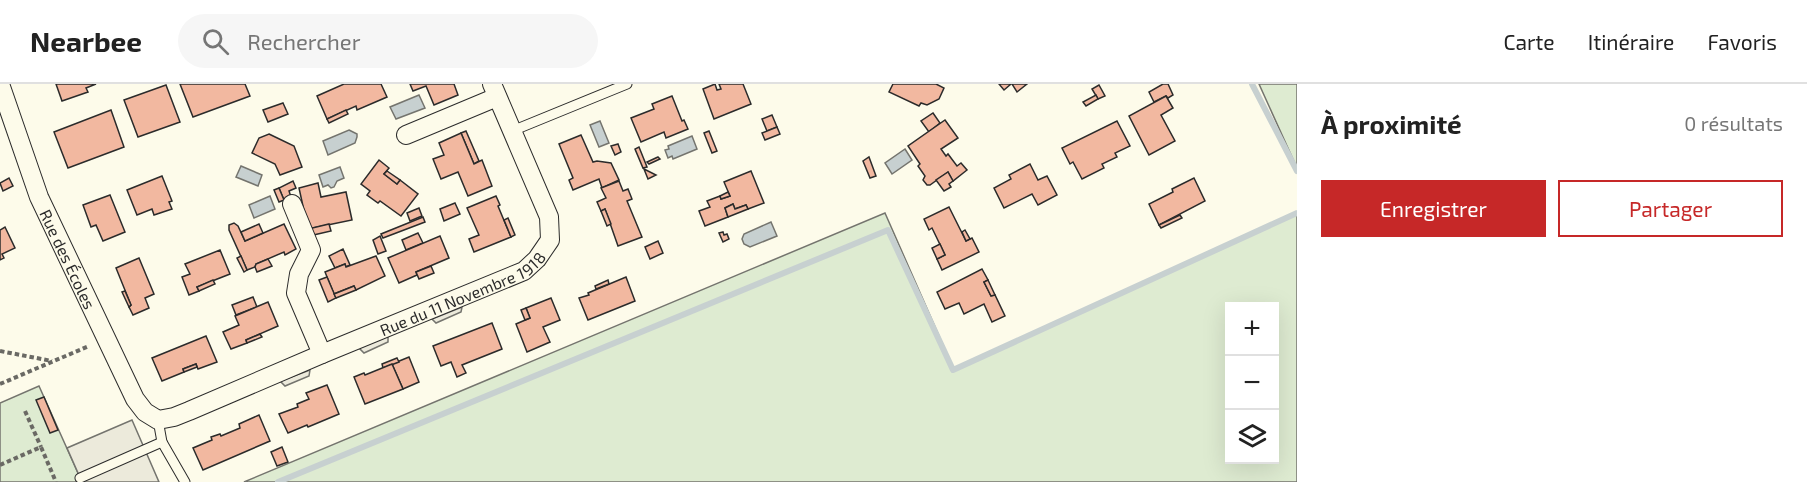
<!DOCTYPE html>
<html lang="fr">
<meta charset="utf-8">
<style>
:root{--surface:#fff;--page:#f6f6f6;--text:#222;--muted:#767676;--line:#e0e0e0;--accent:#c62828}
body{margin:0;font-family:"Exo 2",sans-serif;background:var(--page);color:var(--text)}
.controls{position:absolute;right:18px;bottom:18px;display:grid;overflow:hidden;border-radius:0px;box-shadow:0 6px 24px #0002}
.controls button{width:54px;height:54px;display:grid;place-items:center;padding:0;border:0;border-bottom:2px solid var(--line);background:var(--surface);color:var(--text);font:30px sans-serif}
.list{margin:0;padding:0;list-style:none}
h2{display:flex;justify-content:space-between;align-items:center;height:78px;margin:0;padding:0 24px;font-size:26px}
h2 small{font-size:20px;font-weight:400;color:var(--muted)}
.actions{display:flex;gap:12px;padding:18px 24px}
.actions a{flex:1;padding:14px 0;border:2px solid var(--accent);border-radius:0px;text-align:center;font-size:21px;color:var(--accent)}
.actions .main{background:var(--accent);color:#fff}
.icon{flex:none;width:33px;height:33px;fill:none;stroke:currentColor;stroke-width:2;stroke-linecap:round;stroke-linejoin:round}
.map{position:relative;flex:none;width:1297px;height:398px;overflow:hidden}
header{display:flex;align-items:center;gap:36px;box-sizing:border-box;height:84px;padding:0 30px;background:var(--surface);border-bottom:2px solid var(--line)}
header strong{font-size:28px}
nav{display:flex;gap:33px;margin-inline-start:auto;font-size:21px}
.search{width:420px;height:54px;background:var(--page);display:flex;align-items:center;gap:15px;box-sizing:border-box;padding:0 21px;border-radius:33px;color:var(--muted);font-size:22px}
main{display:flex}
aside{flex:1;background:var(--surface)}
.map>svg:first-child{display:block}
.green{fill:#deebd1;stroke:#74746e;stroke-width:1.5;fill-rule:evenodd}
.parking{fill:#eceadb;stroke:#74746e;stroke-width:1.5}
.water{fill:#c7d0d0;stroke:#74746e;stroke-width:1.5}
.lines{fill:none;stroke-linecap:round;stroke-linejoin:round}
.stream{stroke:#c7d0d0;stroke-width:6}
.building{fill:#f2b8a0;stroke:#2b2b2b;stroke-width:1.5}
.service-casing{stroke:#2b2b2b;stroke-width:11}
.minor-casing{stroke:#2b2b2b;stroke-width:20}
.path{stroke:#6a6964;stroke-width:4;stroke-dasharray:4.5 3;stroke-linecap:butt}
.service{stroke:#fdfbea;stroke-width:9}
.minor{stroke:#fdfbea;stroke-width:18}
.labels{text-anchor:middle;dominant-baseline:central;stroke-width:4.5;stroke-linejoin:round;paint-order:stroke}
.street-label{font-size:16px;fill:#2b2b2b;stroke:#fdfbea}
</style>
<header>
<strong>Nearbee</strong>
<div class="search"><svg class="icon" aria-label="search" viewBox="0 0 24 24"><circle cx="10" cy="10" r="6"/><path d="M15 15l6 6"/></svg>Rechercher</div>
<nav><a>Carte</a><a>Itinéraire</a><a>Favoris</a></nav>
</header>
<main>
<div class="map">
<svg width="1297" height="398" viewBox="0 0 1297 398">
<rect width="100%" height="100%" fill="#fdfbea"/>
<g class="green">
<polygon points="1259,0 1297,0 1297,84"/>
<path d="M885,129L954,286L1297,129V398H244ZM1230,222H1274V376H1230Z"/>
<polygon points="39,302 82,398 0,398 0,319"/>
</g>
<g class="parking">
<polygon points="462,223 461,228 436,239 432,235"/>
<polygon points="388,252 388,258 364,269 359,264"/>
<polygon points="310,286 309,292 285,302 280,297"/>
<polygon points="132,336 159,398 82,398 67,364"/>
</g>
<g class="water">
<polygon points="419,11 425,24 396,35 390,23"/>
<polygon points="600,37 609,59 599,63 590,41"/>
<polygon points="349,46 357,50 357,53 355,59 328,71 323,57"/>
<polygon points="692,52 697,65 673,75 672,72 668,74 665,66 669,65 668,62"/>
<polygon points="905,65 912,76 892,90 885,79"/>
<polygon points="241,82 262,91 258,102 236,93"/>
<polygon points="340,83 344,94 337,97 334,103 331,104 328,101 323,103 319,91"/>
<polygon points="270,112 275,125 254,134 249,121"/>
<polygon points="771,138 777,152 750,163 744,160 742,155 744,150"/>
</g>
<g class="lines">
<g class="stream">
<polyline points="1252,0 1297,87"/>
<polyline points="278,398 888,146 953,286 1297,129"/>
</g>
</g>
<g class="building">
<polygon points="56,0 96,0 86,4 88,8 62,17"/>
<polygon points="180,0 245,0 250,12 193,33"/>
<polygon points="344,0 381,0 387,13 357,26 356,22 327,35 317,12"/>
<polygon points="410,0 454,0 458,11 434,21 426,2 413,7"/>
<polygon points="715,0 717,6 721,5 719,0 743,0 751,20 714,35 703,5"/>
<polygon points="893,0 936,0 944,4 939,15 927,21 921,19 919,22 889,8"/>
<polygon points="999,0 1011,0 1004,6"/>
<polygon points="1012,0 1027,0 1017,8"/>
<polygon points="1163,0 1168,0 1173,11 1168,14 1166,12 1154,18 1149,8"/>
<polygon points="166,1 180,38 138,53 124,16"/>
<polygon points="1099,1 1105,12 1098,15 1092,5"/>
<polygon points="1096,11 1098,15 1086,22 1083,18"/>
<polygon points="672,12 682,37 684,36 688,45 666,54 664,48 641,58 631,34 654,25 652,20"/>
<polygon points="1166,12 1173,24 1161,31 1175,57 1149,71 1129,32"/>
<polygon points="283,19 288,30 268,38 263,26"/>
<polygon points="111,26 124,63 68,84 54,48"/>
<polygon points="346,26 348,30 329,39 327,35"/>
<polygon points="933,29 940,39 929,48 921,37"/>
<polygon points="772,31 777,43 767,47 762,35"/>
<polygon points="945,36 958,54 941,65 946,72 948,70 957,82 961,79 967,86 953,97 948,88 930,101 927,101 923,96 925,92 918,82 920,80 908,62"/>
<polygon points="1117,37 1130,62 1115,69 1117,73 1102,80 1104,84 1082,95 1073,78 1070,80 1062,64"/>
<polygon points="777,43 780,50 765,56 762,49"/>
<polygon points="466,47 479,77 474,80 461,49"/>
<polygon points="709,47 717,67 712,69 704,49"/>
<polygon points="461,49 474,80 482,76 492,102 468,112 458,88 441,95 433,75 444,71 439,59"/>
<polygon points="269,50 294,62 302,83 280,91 275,80 252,69 259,54"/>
<polygon points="581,51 593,78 597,77 611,79 619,96 602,104 599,95 573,106 569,96 573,94 559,60"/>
<polygon points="618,60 621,68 615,71 611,62"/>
<polygon points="639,63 647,83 643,84 635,65"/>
<polygon points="658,73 660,75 649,80 647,78"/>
<polygon points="869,73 876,92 870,94 863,77"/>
<polygon points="379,76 389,84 384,90 397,100 400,96 418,110 401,132 380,117 378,119 367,111 370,107 361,100"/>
<polygon points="1030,80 1038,96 1047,92 1057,111 1038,121 1032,110 1004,124 994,104 1011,95 1009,91"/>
<polygon points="644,85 656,91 648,95"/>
<polygon points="387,87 400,96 397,100 384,90"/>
<polygon points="751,87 764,119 748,125 746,121 735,125 733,120 725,124 728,133 705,142 699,127 710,123 707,117 720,112 721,115 730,112 724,98"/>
<polygon points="948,88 953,97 949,100 951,103 944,107 936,96"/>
<polygon points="162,92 172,117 169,118 172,125 154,131 152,125 137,131 127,106"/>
<polygon points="9,94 13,102 3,107 0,99"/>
<polygon points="1194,94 1205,117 1159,141 1149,120 1173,108 1172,105"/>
<polygon points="293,97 296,104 289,107 291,113 284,116 279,104"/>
<polygon points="619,97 623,107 628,105 632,115 627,117 642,153 618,162 605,125 601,127 597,118 606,114 601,104"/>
<polygon points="318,99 321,113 346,108 352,136 308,145 299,104"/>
<polygon points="279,104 284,116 279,118 274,106"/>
<polygon points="728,108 730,112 721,115 720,112"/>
<polygon points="110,111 125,148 103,157 96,141 91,143 83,121"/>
<polygon points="496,112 500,121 498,122 511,153 474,168 469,155 479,151 467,124"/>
<polygon points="455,119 460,130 444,137 440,125"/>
<polygon points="733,120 735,125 746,121 748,125 728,133 725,124"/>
<polygon points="949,123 966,157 972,154 979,168 942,186 937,175 945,171 932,144 929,146 924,135"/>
<polygon points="419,124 422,132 410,137 407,129"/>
<polygon points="605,125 611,140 607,142 601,127"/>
<polygon points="1180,131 1182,134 1161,144 1159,141"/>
<polygon points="423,133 425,138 383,154 381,150"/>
<polygon points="508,134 515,151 511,153 504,136"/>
<polygon points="234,139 238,142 245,157 284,140 296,165 285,171 284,168 256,180 255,183 247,186 229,146 229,141"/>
<polygon points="259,140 263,149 245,157 241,148"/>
<polygon points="329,140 331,147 309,152 308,145"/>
<polygon points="5,143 15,164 2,170 4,174 0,176 0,146"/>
<polygon points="965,146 970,155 966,157 962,148"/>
<polygon points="723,148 724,151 727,150 729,155 723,158 719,149"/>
<polygon points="418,149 423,159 406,166 402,156"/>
<polygon points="380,152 386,167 378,170 373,156"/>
<polygon points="440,152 449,174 416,188 417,191 399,199 388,174"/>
<polygon points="658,157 663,169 650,175 645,163"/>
<polygon points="940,160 945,171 937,175 932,164"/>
<polygon points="343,165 350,181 346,183 345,180 335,184 329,172"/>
<polygon points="220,166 230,190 197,203 199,207 189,211 182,193 190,190 185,180"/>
<polygon points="241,172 247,186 244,188 237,174"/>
<polygon points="376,172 385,192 356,206 354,202 334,210 325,188 345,180 346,183"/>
<polygon points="139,174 154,210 145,214 149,224 133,231 129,223 131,221 116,184"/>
<polygon points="268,175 272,182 257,188 255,183 256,180"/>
<polygon points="431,182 434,189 419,195 416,188"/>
<polygon points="982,185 988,196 984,198 991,212 995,211 1005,232 992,238 984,220 964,230 959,219 945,225 937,208"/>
<polygon points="327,193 336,214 328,218 319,196"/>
<polygon points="626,193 635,217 588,236 579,214 589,211 588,209"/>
<polygon points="213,196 215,200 199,207 197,203"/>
<polygon points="608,196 609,200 596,205 595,202"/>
<polygon points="988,196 995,211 991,212 984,198"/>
<polygon points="354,202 356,206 336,214 334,210"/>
<polygon points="125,207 131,221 129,223 122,208"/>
<polygon points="253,213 257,223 236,231 232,221"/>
<polygon points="551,214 560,236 543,243 550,258 527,268 516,240 530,234 526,224"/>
<polygon points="268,218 278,242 246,256 247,259 231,265 223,248 239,241 235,232"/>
<polygon points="526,224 530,234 525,236 521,226"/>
<polygon points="492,239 502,265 462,281 466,289 457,293 451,278 441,282 433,262"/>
<polygon points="260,250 262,253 247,259 246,256"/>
<polygon points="206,252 217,278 198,285 196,280 183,285 184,288 162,297 152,274"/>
<polygon points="409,273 419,298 403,305 392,280"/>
<polygon points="397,274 399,278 383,284 382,280"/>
<polygon points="196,280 197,283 184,288 183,285"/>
<polygon points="392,280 403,305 365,320 354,293 364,289 365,291"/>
<polygon points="327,301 339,330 308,343 307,341 288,349 279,330 298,323 297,320 309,315 306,309"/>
<polygon points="44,313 58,346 50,349 36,316"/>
<polygon points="259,331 270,357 203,386 193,364 212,356 211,353 220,350 221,352 240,344 239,340"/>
<polygon points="282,363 288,378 277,382 271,368"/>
</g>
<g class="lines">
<g class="service-casing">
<g id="service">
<polyline points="512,47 627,0"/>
<polyline points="158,336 162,358 185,398"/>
<polyline points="80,394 162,358"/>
</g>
</g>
<g class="minor-casing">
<g id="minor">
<path id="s1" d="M0,0L39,113L135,315L145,328L158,336L174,333L189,327L322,270L524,187L537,175L550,156L549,133L492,0"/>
<polyline points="406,51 497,13"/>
<polyline points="292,120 311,166 299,190 296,209 322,270"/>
</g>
</g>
<g class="path">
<polyline points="0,267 52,277"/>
<polyline points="0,300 89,262"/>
<polyline points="25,327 41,363"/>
<polyline points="0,381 41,363 56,398"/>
</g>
<use href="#service" class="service"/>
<use href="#minor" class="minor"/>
</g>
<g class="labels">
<g class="street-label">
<text stroke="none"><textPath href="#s1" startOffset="188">Rue des Écoles</textPath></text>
<text stroke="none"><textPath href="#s1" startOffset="705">Rue du 11 Novembre 1918</textPath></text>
</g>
</g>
</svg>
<div class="controls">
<button>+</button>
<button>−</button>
<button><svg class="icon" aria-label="layers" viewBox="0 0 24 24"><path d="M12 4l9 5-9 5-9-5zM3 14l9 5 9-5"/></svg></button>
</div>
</div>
<aside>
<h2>À proximité<small>0 résultats</small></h2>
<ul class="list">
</ul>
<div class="actions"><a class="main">Enregistrer</a><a>Partager</a></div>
</aside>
</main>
